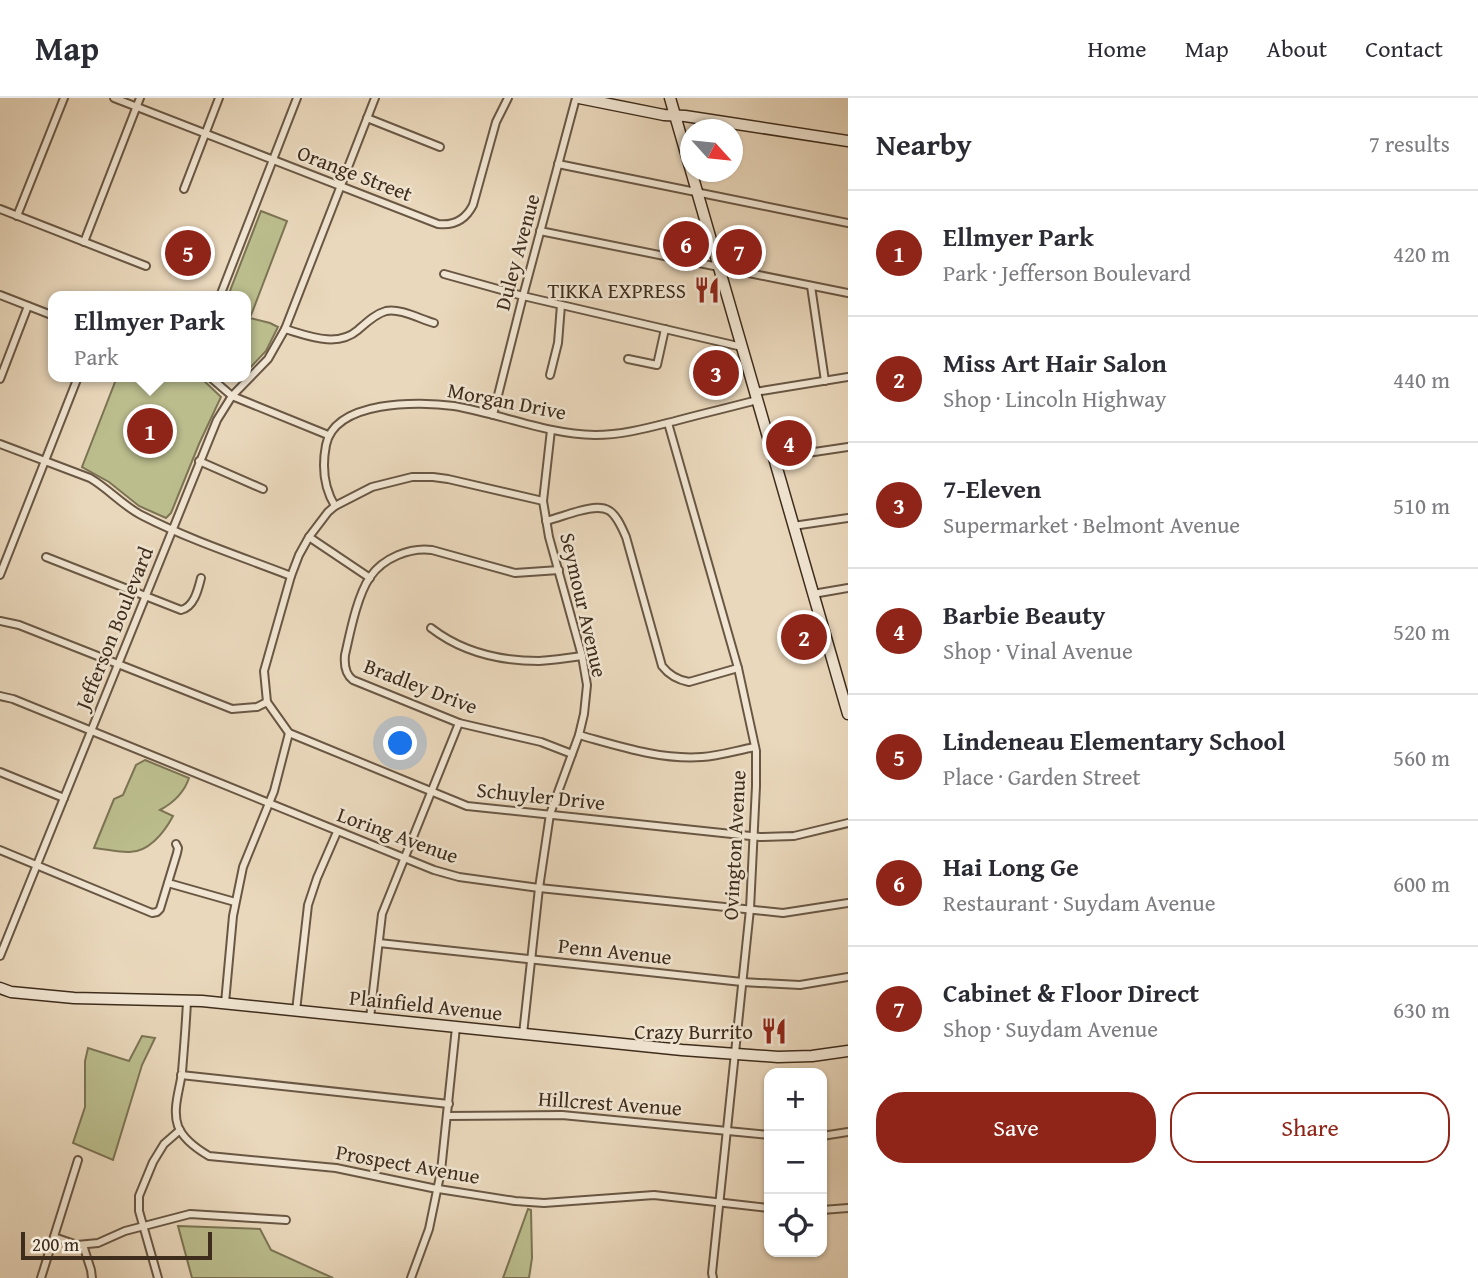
<!DOCTYPE html>
<meta charset="utf-8">
<style>
:root{--surface:#fff;--page:#f7f7f7;--text:#2b2b33;--muted:#7c7c81;--line:#e1e1e2;--accent:#8f2418}
body{margin:0;font-family:"Gentium Book Plus",serif;background:var(--page);color:var(--text)}
.controls{position:absolute;right:21px;bottom:21px;display:grid;overflow:hidden;border-radius:14px;box-shadow:0 2px 5px #0004}
.controls button{width:63px;height:63px;display:grid;place-items:center;padding:0;border:0;border-bottom:2px solid var(--line);background:var(--surface);color:var(--text);font:35px sans-serif}
.compass{position:absolute;left:680px;top:21px;width:63px;height:63px;border-radius:50%;background:var(--surface);box-shadow:0 2px 5px #0004;rotate:117deg}
.scale{position:absolute;left:21px;bottom:18px;width:191px;box-sizing:border-box;padding-left:7px;border:4px solid #3e2c1c;border-top:0;font-size:19px;line-height:24px;white-space:nowrap;color:#3e2c1c;-webkit-text-stroke:5px #f1e6d3;paint-order:stroke}
.you{position:absolute;left:401px;top:646px;width:24px;height:24px;margin:-18px;border:5px solid #fff;border-radius:50%;background:#1a73e8;box-shadow:0 0 0 10px #1a73e833}
.badge{display:grid;place-items:center;width:46px;height:46px;border-radius:50%;background:var(--accent);color:#fff;font-size:23px;font-weight:700}
.pin{position:absolute;translate:-50% -50%;border:4px solid #fff;box-shadow:0 2px 7px #0006}
.popup{position:absolute;left:48px;top:193px;width:203px;height:91px;box-sizing:border-box;display:grid;place-content:center;border-radius:14px;background:var(--surface);filter:drop-shadow(0 2px 5px #0005);font-size:23px;white-space:nowrap;color:var(--muted)}
.popup b{font-size:26px;color:var(--text)}
.popup::after{content:'';position:absolute;left:50%;top:100%;margin-left:-14px;border:14px solid transparent;border-top-color:var(--surface)}
.list{margin:0;padding:0;list-style:none}
h2{display:flex;justify-content:space-between;align-items:center;height:91px;margin:0;padding:0 28px;font-size:30px}
h2 small{font-size:23px;font-weight:400;color:var(--muted)}
.list li{display:grid;grid-template-columns:46px 1fr auto;gap:21px;align-items:center;box-sizing:border-box;height:126px;padding:0 28px;border-top:2px solid var(--line)}
.list b{display:block;font-size:26px;white-space:nowrap}
.list p{margin:0;font-size:23px;white-space:nowrap;color:var(--muted)}
.list em{font-size:23px;font-style:normal;color:var(--muted)}
.actions{display:flex;gap:14px;padding:21px 28px}
.actions a{flex:1;padding:16px 0;border:2px solid var(--accent);border-radius:28px;text-align:center;font-size:24px;color:var(--accent)}
.actions .main{background:var(--accent);color:#fff}
.icon{flex:none;width:38px;height:38px;fill:none;stroke:currentColor;stroke-width:2;stroke-linecap:round;stroke-linejoin:round}
.map{position:relative;flex:none;width:848px;height:1180px;overflow:hidden}
header{display:flex;align-items:center;gap:42px;box-sizing:border-box;height:98px;padding:0 35px;background:var(--surface);border-bottom:2px solid var(--line)}
header strong{font-size:33px}
nav{display:flex;gap:38px;margin-inline-start:auto;font-size:24px}
main{display:flex}
aside{flex:1;background:var(--surface)}
.map>svg:first-child{display:block}
.green{fill:#bbbd8d;stroke:#7c7454;stroke-width:2}
.lines{fill:none;stroke-linecap:round;stroke-linejoin:round}
.street-casing{stroke:#695744;stroke-width:10}
.secondary-casing{stroke:#3e2c1c;stroke-width:13}
.street{stroke:#f1e6d3;stroke-width:6}
.secondary{stroke:#f1e6d3;stroke-width:10}
.labels{text-anchor:middle;dominant-baseline:central;stroke-width:5;stroke-linejoin:round;paint-order:stroke}
.street-label{font-size:21px;fill:#3e2c1c;stroke:#f1e6d3}
.poi-label{font-size:21px;fill:#3e2c1c;stroke:#f1e6d3;text-anchor:end}
</style>
<header>
<strong>Map</strong>
<nav><a>Home</a><a>Map</a><a>About</a><a>Contact</a></nav>
</header>
<main>
<div class="map">
<svg width="848" height="1180" viewBox="0 0 848 1180">
<rect width="100%" height="100%" fill="#ead8bc"/>
<filter id="stains"><feTurbulence type="fractalNoise" baseFrequency=".00286" numOctaves="4"/><feColorMatrix values="0 0 0 0 .2 0 0 0 0 .09 0 0 0 0 .02 0 0 0 .5 -.17"/></filter>
<radialGradient id="worn" r=".72"><stop offset=".6" stop-color="#630" stop-opacity="0"/><stop offset="1" stop-color="#630" stop-opacity=".3"/></radialGradient>
<g class="green">
<polygon points="261,113 287,123 250,220 270,225 278,229 266,253 246,274 246,198 228,198"/>
<polygon points="117,279 200,279 221,299 199,346 171,415 166,420 139,408 109,384 82,369"/>
<path d="M145,662L189,680C184,695 173,705 160,712L173,718C164,735 148,755 128,754C117,754 105,751 94,750L114,701L123,697L136,667Z"/>
<polygon points="142,938 155,940 142,967 113,1062 73,1045 85,1009 85,963 88,950 129,963"/>
<polygon points="528,1111 531,1112 532,1160 529,1180 503,1180"/>
<polygon points="178,1128 260,1131 271,1152 333,1180 192,1180"/>
</g>
<g class="lines">
<g class="street-casing">
<g id="street">
<path d="M114,0L438,126C455,128 466,121 473,107L496,24L508,0"/>
<polyline points="367,20 440,49"/>
<polyline points="558,66 848,125"/>
<polyline points="184,91 219,0"/>
<polyline points="0,111 146,168"/>
<polyline points="17,118 64,0"/>
<polyline points="540,133 848,195"/>
<polyline points="84,144 140,0"/>
<polyline points="444,176 523,198 742,249"/>
<polyline points="811,188 825,283"/>
<polyline points="0,197 54,218"/>
<polyline points="220,198 297,0"/>
<path d="M285,231C309,238 337,250 358,232C366,225 375,216 386,213C400,210 420,221 434,225"/>
<polyline points="628,261 657,267 665,231"/>
<polyline points="550,277 558,245 561,207"/>
<polyline points="210,279 232,298 328,337"/>
<polyline points="0,281 28,208"/>
<polyline points="755,294 848,279"/>
<polyline points="493,317 523,198 576,0"/>
<polyline points="668,325 738,570 756,653 756,688 750,811 712,1175 713,1180"/>
<path d="M0,346L90,380C109,391 124,409 143,418C190,442 242,459 291,478"/>
<polyline points="774,360 848,349"/>
<polyline points="199,363 263,391"/>
<polyline points="543,403 448,381 433,379 412,379 372,389 335,408 328,414 309,439 299,457 291,478 264,573 267,604 289,635 467,708 760,739 794,738 848,725"/>
<path d="M335,408C324,390 322,368 326,347C335,302 419,303 454,308C501,316 546,336 595,337C624,337 651,329 679,322C705,315 731,309 757,302"/>
<path d="M546,423C557,420 568,416 579,413C608,405 614,411 626,439L662,568C669,577 678,582 689,584L738,570"/>
<polyline points="793,428 848,420"/>
<polyline points="309,439 370,480"/>
<path d="M46,459L181,512C194,509 198,492 201,480"/>
<path d="M559,472L515,475L432,452C410,449 383,460 370,479C357,498 350,535 345,557C344,567 345,576 353,582L459,625L541,644L572,656"/>
<polyline points="0,477 78,279"/>
<polyline points="813,496 848,490"/>
<polyline points="0,523 19,527 232,611 257,609 267,604"/>
<path d="M431,530C462,554 501,563 539,563C553,562 568,560 582,558"/>
<polyline points="0,598 13,601 434,772 459,779 539,790 783,815 848,805"/>
<path d="M579,637C619,648 660,662 702,659C719,658 738,652 755,649"/>
<polyline points="0,674 64,700"/>
<polyline points="0,752 152,815 157,814 160,811 177,755 178,750 176,746"/>
<polyline points="168,785 235,804"/>
<polyline points="379,845 742,884 800,887 848,879"/>
<polyline points="0,858 217,322 232,298 268,261 285,231 375,0"/>
<path d="M187,903C186,926 184,950 182,974C180,991 172,1011 178,1028C183,1041 197,1051 209,1058L336,1070L432,1090L515,1103L544,1105L654,1097L769,1110"/>
<polyline points="225,905 233,818 243,769 274,693 289,635"/>
<polyline points="296,913 308,807 317,780 337,734"/>
<polyline points="370,920 382,816 459,625"/>
<polyline points="523,936 539,790 550,716 579,637 584,616 587,587 582,558 549,439 543,403 551,332"/>
<polyline points="181,977 449,1006"/>
<polyline points="447,1018 562,1017 769,1037"/>
<polyline points="822,1038 848,1034"/>
<polyline points="822,1112 848,1110"/>
<polyline points="54,1139 77,1147 98,1145 125,1133 190,1116 286,1122"/>
<polyline points="83,1147 91,1172 92,1180"/>
<polyline points="41,1180 78,1062"/>
<polyline points="158,1180 139,1113 139,1098 153,1064 164,1046 180,1032"/>
<polyline points="411,1180 429,1131 441,1073 456,929"/>
</g>
</g>
<g class="secondary-casing">
<g id="secondary">
<polyline points="579,0 664,17 685,18 848,43"/>
<polyline points="670,0 848,616"/>
<polyline points="0,890 11,894 74,900 202,903 682,952 778,959 812,958 848,953"/>
</g>
</g>
<use href="#street" class="street"/>
<use href="#secondary" class="secondary"/>
</g>
<defs>
<g id="restaurant-bare" transform="scale(2.1)"><path d="M-5-6h1v4h1v-4h1v4h1v-4h1v5L-1.5 .5V6h-2V.5L-5-1ZM5-6V6H3V1.5H1.5Q1.5-4 5-6Z" fill="#8f2418" stroke="#f1e6d3" stroke-width="2.5" paint-order="stroke"/></g>
</defs>
<g fill-rule="evenodd">
<use href="#restaurant-bare" x="707" y="192"/>
<use href="#restaurant-bare" x="774" y="933"/>
</g>
<g class="labels">
<g class="street-label">
<text transform="translate(355 75) rotate(21)">Orange Street</text>
<text transform="translate(517 154) rotate(-75)">Duley Avenue</text>
<text transform="translate(507 303) rotate(11)">Morgan Drive</text>
<text transform="translate(584 507) rotate(77)">Seymour Avenue</text>
<text transform="translate(114 530) rotate(-68)">Jefferson Boulevard</text>
<text transform="translate(421 588) rotate(21)">Bradley Drive</text>
<text transform="translate(541 698) rotate(6)">Schuyler Drive</text>
<text transform="translate(398 737) rotate(20)">Loring Avenue</text>
<text transform="translate(734 747) rotate(-87)">Ovington Avenue</text>
<text transform="translate(615 853) rotate(6)">Penn Avenue</text>
<text transform="translate(426 907) rotate(6)">Plainfield Avenue</text>
<text transform="translate(610 1005) rotate(4)">Hillcrest Avenue</text>
<text transform="translate(408 1066) rotate(10)">Prospect Avenue</text>
</g>
<g class="poi-label">
<text x="686" y="192">TIKKA EXPRESS</text>
<text x="753" y="933">Crazy Burrito</text>
</g>
</g>
<rect width="100%" height="100%" filter="url(#stains)"/>
<rect width="100%" height="100%" fill="url(#worn)"/>
</svg>
<div class="controls">
<button>+</button>
<button>−</button>
<button><svg class="icon" aria-label="locate" viewBox="0 0 24 24"><circle cx="12" cy="12" r="6"/><path d="M12 2v4M12 18v4M2 12h4M18 12h4"/></svg></button>
</div>
<svg class="compass" viewBox="-18 -18 36 36"><path d="M0-13l5 13h-10z" fill="#e53935"/><path d="M0 13l5-13h-10z" fill="#7c7c81"/></svg>
<div class="scale">200 m</div>
<div class="you"></div>
<div class="pin badge" style="left:150px;top:333px">1</div>
<div class="popup"><b>Ellmyer Park</b>Park</div>
<div class="pin badge" style="left:804px;top:539px">2</div>
<div class="pin badge" style="left:716px;top:275px">3</div>
<div class="pin badge" style="left:789px;top:345px">4</div>
<div class="pin badge" style="left:188px;top:155px">5</div>
<div class="pin badge" style="left:686px;top:146px">6</div>
<div class="pin badge" style="left:739px;top:154px">7</div>
</div>
<aside>
<h2>Nearby<small>7 results</small></h2>
<ul class="list">
<li><span class="badge">1</span><div><b>Ellmyer Park</b><p>Park · Jefferson Boulevard</p></div><em>420 m</em></li>
<li><span class="badge">2</span><div><b>Miss Art Hair Salon</b><p>Shop · Lincoln Highway</p></div><em>440 m</em></li>
<li><span class="badge">3</span><div><b>7-Eleven</b><p>Supermarket · Belmont Avenue</p></div><em>510 m</em></li>
<li><span class="badge">4</span><div><b>Barbie Beauty</b><p>Shop · Vinal Avenue</p></div><em>520 m</em></li>
<li><span class="badge">5</span><div><b>Lindeneau Elementary School</b><p>Place · Garden Street</p></div><em>560 m</em></li>
<li><span class="badge">6</span><div><b>Hai Long Ge</b><p>Restaurant · Suydam Avenue</p></div><em>600 m</em></li>
<li><span class="badge">7</span><div><b>Cabinet &amp; Floor Direct</b><p>Shop · Suydam Avenue</p></div><em>630 m</em></li>
</ul>
<div class="actions"><a class="main">Save</a><a>Share</a></div>
</aside>
</main>
